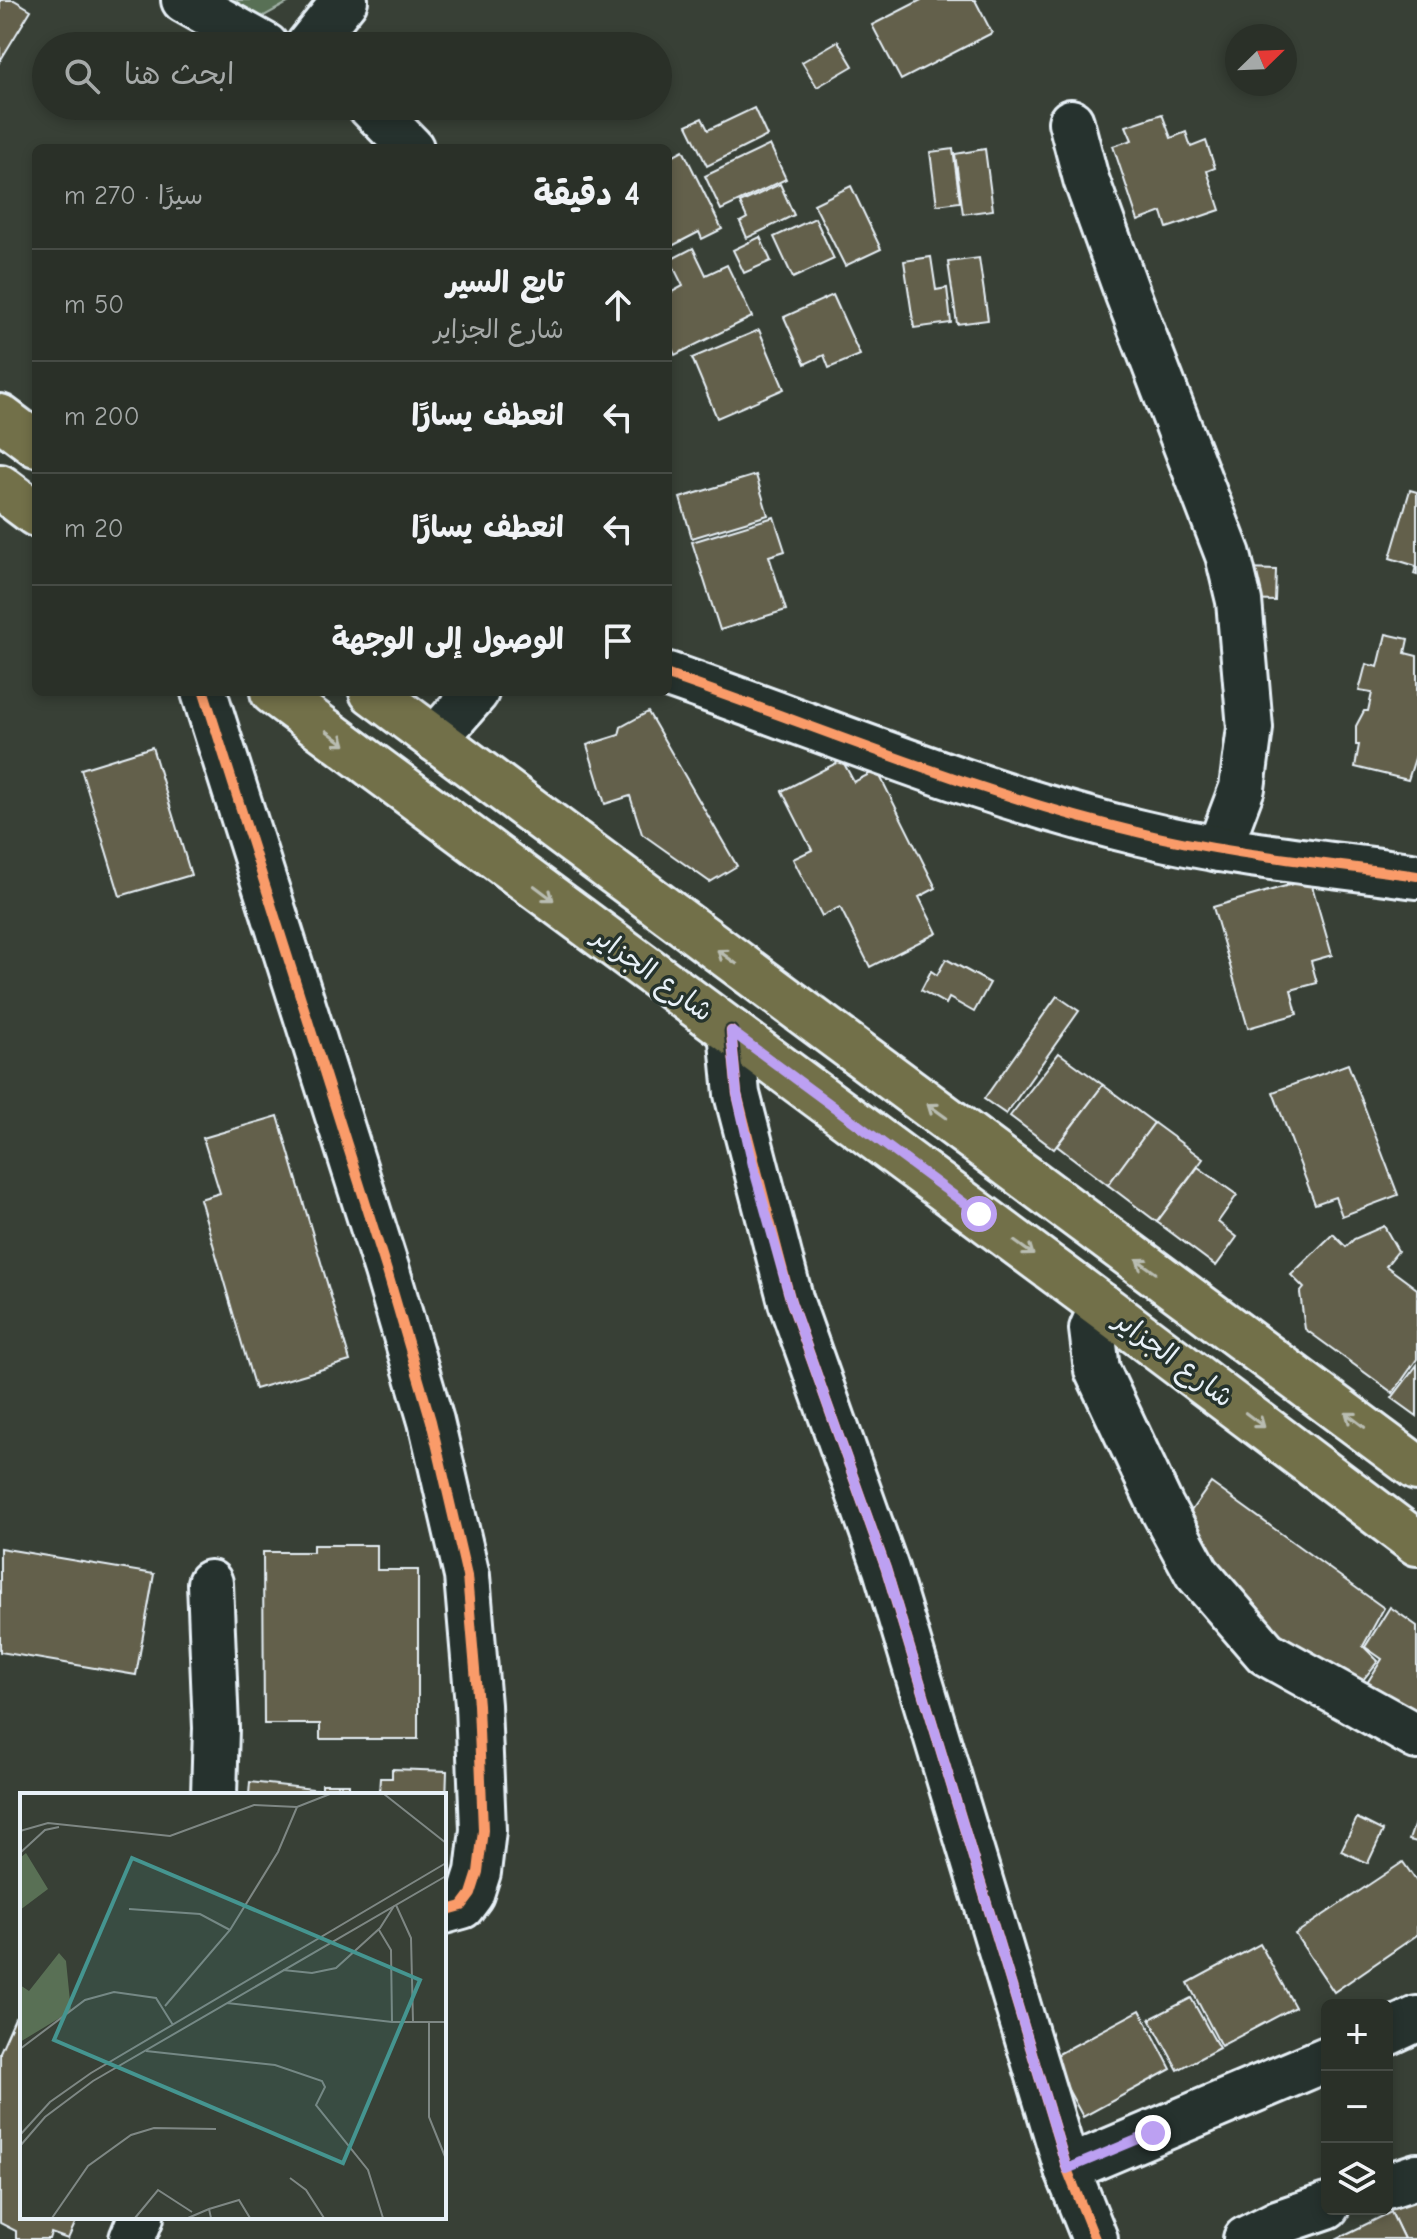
<!DOCTYPE html>
<html lang="ar">
<meta charset="utf-8">
<style>
:root{--surface:#2a3028;--page:#363c34;--text:#f1f3f6;--muted:#a5a9a8;--line:#464b45}
body{margin:0;font-family:"Comic Neue","Playpen Sans Arabic",sans-serif;background:var(--page);color:var(--text);direction:rtl}
.controls{position:absolute;right:24px;bottom:24px;display:grid;overflow:hidden;border-radius:12px;box-shadow:0 4px 12px #0003}
.controls button{width:72px;height:72px;display:grid;place-items:center;padding:0;border:0;border-bottom:2px solid var(--line);background:var(--surface);color:var(--text);font:40px sans-serif}
.compass{position:absolute;left:1225px;top:24px;width:72px;height:72px;border-radius:50%;background:var(--surface);box-shadow:0 4px 12px #0003;rotate:67deg}
.stop{position:absolute;width:24px;height:24px;margin:-18px;border:6px solid #bca0f2;border-radius:50%;background:#fff}
.stop.end{background:#bca0f2;border-color:#fff;box-shadow:0 2px 8px #0008}
.list{margin:0;padding:0;list-style:none}
h2{display:flex;justify-content:space-between;align-items:center;height:104px;margin:0;padding:0 32px;font-size:34px}
h2 small{font-size:26px;font-weight:400;color:var(--muted)}
.list li{display:grid;grid-template-columns:52px 1fr auto;gap:24px;align-items:center;box-sizing:border-box;height:112px;padding:0 32px;border-top:2px solid var(--line)}
.list b{display:block;font-size:30px;white-space:nowrap}
.list p{margin:0;font-size:26px;white-space:nowrap;color:var(--muted)}
.list em{font-size:26px;font-style:normal;color:var(--muted)}
.icon{flex:none;width:44px;height:44px;fill:none;stroke:currentColor;stroke-width:2;stroke-linecap:round;stroke-linejoin:round}
.map{position:relative;flex:none;width:1417px;height:2239px;overflow:hidden;direction:ltr}
.search{position:absolute;background:var(--surface);box-shadow:0 4px 12px #0003;left:32px;top:32px;width:640px;height:88px;display:flex;align-items:center;gap:20px;box-sizing:border-box;padding:0 28px;border-radius:44px;color:var(--muted);font-size:30px}
.panel{position:absolute;background:var(--surface);box-shadow:0 4px 12px #0003;left:32px;top:144px;width:640px;height:552px;border-radius:12px;direction:rtl}
.map>svg:first-child{display:block}
.green{fill:#597055;stroke:#a0b0a6;stroke-width:2}
.building{fill:#63604c;stroke:#e8f1f8;stroke-width:2}
.lines{fill:none;stroke-linecap:round;stroke-linejoin:round}
.minor-casing{stroke:#e8f1f8;stroke-width:50}
.major-casing{stroke:#e8f1f8;stroke-width:50}
.minor{stroke:#26332d;stroke-width:44}
.major{stroke:#726f4a;stroke-width:44}
.cycleway-casing{stroke:#26332d;stroke-width:15}
.cycleway{stroke:#fa9b69;stroke-width:10}
.oneway{stroke:#b9bdb2}
.route{stroke:#bca0f2;stroke-width:10}
.labels{text-anchor:middle;dominant-baseline:central;stroke-width:7;stroke-linejoin:round;paint-order:stroke}
.street-label{font-size:28px;fill:#e8f1f8;stroke:#26332d}
.inset-road{fill:none;stroke:#7e8784;stroke-width:2}
.view{fill:#459590;fill-opacity:0.15;stroke:#459590;stroke-width:4}
.inset-edge{fill:none;stroke:#e8f1f8;stroke-width:4}
</style>
<div class="map">
<svg width="1417" height="2239" viewBox="0 0 1417 2239">
<rect width="100%" height="100%" fill="#384036"/>
<filter id="ink" filterUnits="userSpaceOnUse"><feTurbulence type="fractalNoise" baseFrequency=".0125" numOctaves="2"/><feDisplacementMap in="SourceGraphic" scale="16" xChannelSelector="R" yChannelSelector="G"/><feConvolveMatrix kernelMatrix="1 2 1 2 8 2 1 2 1" color-interpolation-filters="sRGB"/></filter>
<g filter="url(#ink)">
<polygon class="green" points="203,0 293,0 242,28"/>
<g class="building">
<polygon points="0,0 14,0 31,10 0,61"/>
<polygon points="921,0 975,0 992,33 901,80 872,25"/>
<polygon points="838,41 853,66 817,87 802,62"/>
<polygon points="754,108 767,136 707,166 687,125 702,118 708,130"/>
<polygon points="1162,114 1171,138 1186,132 1191,147 1206,141 1215,168 1207,171 1220,210 1167,228 1162,212 1138,221 1113,146 1132,140 1126,126"/>
<polygon points="770,145 786,179 721,210 705,176"/>
<polygon points="953,149 960,202 937,205 930,152"/>
<polygon points="985,149 993,210 963,214 955,154"/>
<polygon points="683,150 722,229 702,239 699,232 668,248 668,158"/>
<polygon points="780,184 794,215 747,238 740,222 747,218 740,203"/>
<polygon points="851,186 881,249 845,266 814,204"/>
<polygon points="815,218 834,259 793,278 774,237"/>
<polygon points="760,237 771,261 744,273 733,250"/>
<polygon points="693,248 706,275 727,265 752,317 675,355 668,340 668,294 683,286 670,260"/>
<polygon points="931,257 936,290 947,288 951,323 914,328 904,261"/>
<polygon points="979,258 988,320 957,324 948,262"/>
<polygon points="833,295 860,355 829,368 824,355 805,364 784,317"/>
<polygon points="759,330 784,389 717,418 692,358"/>
<polygon points="756,475 768,515 692,538 680,498"/>
<polygon points="1410,490 1417,492 1417,575 1414,574 1416,566 1390,558"/>
<polygon points="774,517 785,551 769,556 786,610 720,630 692,542"/>
<polygon points="1246,569 1276,570 1275,601 1246,600"/>
<polygon points="1386,634 1408,639 1405,653 1417,656 1417,752 1408,780 1355,767 1359,745 1356,745 1356,726 1364,711 1368,711 1372,693 1359,691 1366,664 1378,667"/>
<polygon points="648,712 737,866 710,882 642,834 630,796 605,804 587,745 619,735 621,727"/>
<polygon points="152,747 191,875 120,896 81,769"/>
<polygon points="842,760 854,782 877,770 936,888 919,897 937,933 870,967 840,907 822,916 793,859 812,850 782,791"/>
<polygon points="1310,879 1332,955 1311,961 1317,983 1291,990 1297,1014 1248,1028 1213,907"/>
<polygon points="946,959 990,983 974,1012 949,998 946,1004 921,990 931,971 937,975"/>
<polygon points="1057,996 1079,1011 1006,1114 984,1099"/>
<polygon points="1059,1053 1103,1085 1054,1149 1010,1116"/>
<polygon points="1348,1064 1398,1195 1342,1216 1335,1197 1315,1204 1273,1092"/>
<polygon points="1103,1085 1154,1123 1108,1185 1057,1146"/>
<polygon points="278,1116 350,1361 255,1389 200,1199 220,1193 203,1138"/>
<polygon points="1154,1123 1203,1159 1157,1222 1108,1185"/>
<polygon points="1198,1167 1237,1195 1218,1222 1237,1237 1216,1266 1157,1222"/>
<polygon points="1384,1226 1398,1251 1386,1266 1417,1289 1417,1359 1393,1393 1305,1329 1300,1293 1304,1288 1291,1275 1333,1234 1346,1247 1354,1239"/>
<polygon points="1417,1365 1417,1416 1392,1398"/>
<polygon points="1211,1483 1384,1608 1363,1646 1378,1661 1351,1695 1248,1618 1181,1525"/>
<polygon points="313,1545 377,1545 377,1570 418,1570 418,1739 320,1739 320,1724 264,1724 263,1552 313,1552"/>
<polygon points="0,1548 154,1574 136,1675 0,1652"/>
<polygon points="1390,1607 1417,1626 1417,1711 1364,1688 1382,1659 1365,1647"/>
<polygon points="392,1769 447,1771 444,1865 444,1795 249,1795 250,1782 322,1790 322,1784 349,1784 349,1791 379,1793 380,1778 392,1778"/>
<polygon points="1417,1817 1417,1842 1409,1840"/>
<polygon points="1357,1818 1383,1831 1368,1863 1341,1851"/>
<polygon points="1403,1862 1417,1882 1417,1935 1334,1992 1295,1934"/>
<polygon points="1260,1944 1295,2007 1221,2046 1188,1983"/>
<polygon points="1191,1998 1219,2048 1178,2070 1150,2019"/>
<polygon points="1140,2010 1171,2069 1083,2117 1051,2058"/>
<polygon points="15,2018 22,2022 22,2217 78,2217 68,2239 51,2233 49,2239 16,2239 16,2231 0,2223 0,2052"/>
<polygon points="1417,2197 1417,2239 1404,2239 1390,2210"/>
<polygon points="1391,2212 1404,2239 1336,2239"/>
</g>
<g class="lines">
<g class="minor-casing">
<g id="minor">
<polyline points="184,0 266,46"/>
<polyline points="308,46 345,0"/>
<polyline points="370,106 411,148"/>
<polyline points="1071,122 1086,179 1128,295 1228,555 1239,601 1250,728 1242,788 1219,849"/>
<path d="M668,675C825,729 979,795 1141,833C1231,855 1325,863 1417,876"/>
<polyline points="204,692 387,1271 431,1421 467,1576 478,1705 483,1830 478,1872 471,1894 462,1906 444,1911"/>
<polyline points="435,739 476,692"/>
<polyline points="731,1031 737,1094 791,1302 886,1569 1067,2169 1095,2239"/>
<polyline points="1102,1306 1092,1329 1097,1370 1161,1506 1197,1573 1266,1653 1417,1737"/>
<polyline points="210,1583 216,1728 214,1795"/>
<polyline points="1387,2033 1417,2019"/>
<polyline points="1067,2169 1327,2059"/>
<polyline points="1387,2186 1417,2176"/>
<polyline points="132,2239 141,2217"/>
<polyline points="1246,2239 1280,2222 1327,2206"/>
</g>
</g>
<g class="major-casing">
<g id="major">
<polyline points="0,417 36,444"/>
<polyline points="0,487 36,514"/>
<polyline points="273,692 1102,1306 1417,1543"/>
<polyline points="372,692 1417,1468"/>
</g>
</g>
<use href="#minor" class="minor"/>
<use href="#major" class="major"/>
<g class="cycleway-casing">
<g id="cycleway">
<path d="M668,675C825,729 979,795 1141,833C1231,855 1325,863 1417,876"/>
<polyline points="204,692 387,1271 431,1421 467,1576 478,1705 483,1830 478,1872 471,1894 462,1906 444,1911"/>
<polyline points="731,1031 737,1094 791,1302 886,1569 1067,2169 1095,2239"/>
</g>
</g>
<use href="#cycleway" class="cycleway"/>
</g>
<defs><path id="oneway-shaft" d="M-6 0H5M1.5-3L5.5 0L1.5 3" fill="none" stroke-width="1.6" stroke-linecap="round" stroke-linejoin="round" transform="scale(2)"/></defs>
<g class="oneway">
<use href="#oneway-shaft" transform="translate(336 738) rotate(37)"/>
<use href="#oneway-shaft" transform="translate(544 893) rotate(37)"/>
<use href="#oneway-shaft" transform="translate(727 957) rotate(-144)"/>
<use href="#oneway-shaft" transform="translate(937 1111) rotate(-144)"/>
<use href="#oneway-shaft" transform="translate(1024 1248) rotate(36)"/>
<use href="#oneway-shaft" transform="translate(1146 1266) rotate(-144)"/>
<use href="#oneway-shaft" transform="translate(1255 1420) rotate(37)"/>
<use href="#oneway-shaft" transform="translate(1355 1420) rotate(-143)"/>
</g>
</g>
<g class="lines" filter="url(#ink)">
<polyline class="route" points="979,1214 731,1031 737,1094 754,1170 791,1302 886,1569 1067,2169 1153,2133"/>
</g>
<g class="labels">
<g class="street-label">
<text transform="translate(653 974) rotate(36)">شارع الجزاير</text>
<text transform="translate(1174 1359) rotate(37)">شارع الجزاير</text>
</g>
</g>
<g transform="translate(20 1793)">
<rect width="426" height="426" fill="#384036"/>
<path d="M6,60L28,96L0,117V65ZM39,160L46,168L51,218L0,249V192L9,198Z" fill="#597055"/>
<path class="inset-road" d="M364,1L426,50M0,38L28,30L150,43L234,12L277,14L310,1M0,60L25,37L39,34M376,112L391,145L393,229M109,116L180,121L210,137M359,137L371,157L372,229M263,177L292,180L316,175L360,135L374,113M207,210L372,229H426M145,213L210,137L258,59L277,14M409,228V324L426,366M0,256L65,207L94,199L136,205L153,232M126,258L255,272L302,288L305,294L296,312L348,377L363,425M0,342L30,309L71,280L426,70M0,353L25,324L73,288L426,83M270,385L286,397L304,425M189,416L219,407L230,425M32,425L68,373L111,342L134,335L196,336M115,425L138,397L172,419M168,425L189,416L191,425"/>
<path class="view" d="M112,65L400,187L323,370L34,247Z"/>
<rect width="426" height="426" class="inset-edge"/>
</g>
</svg>
<div class="controls">
<button>+</button>
<button>−</button>
<button><svg class="icon" aria-label="layers" viewBox="0 0 24 24"><path d="M12 4l9 5-9 5-9-5zM3 14l9 5 9-5"/></svg></button>
</div>
<svg class="compass" viewBox="-18 -18 36 36"><path d="M0-13l5 13h-10z" fill="#e53935"/><path d="M0 13l5-13h-10z" fill="#a5a9a8"/></svg>
<div class="stop" style="left:979px;top:1214px"></div>
<div class="stop end" style="left:1153px;top:2133px"></div>
<div class="search"><svg class="icon" aria-label="search" viewBox="0 0 24 24"><circle cx="10" cy="10" r="6"/><path d="M15 15l6 6"/></svg>ابحث هنا</div>
<section class="panel">
<h2>4 دقيقة<small>سيرًا · 270 m</small></h2>
<ul class="list">
<li><svg class="icon" aria-label="ahead" viewBox="0 0 24 24"><path d="M12 20V5M6 11l6-6 6 6"/></svg><div><b>تابع السير</b><p>شارع الجزاير</p></div><em>50 m</em></li>
<li><svg class="icon" aria-label="left" viewBox="0 0 24 24"><path d="M17 20v-9H6M10 6l-5 5 5 5"/></svg><div><b>انعطف يسارًا</b></div><em>200 m</em></li>
<li><svg class="icon" aria-label="left" viewBox="0 0 24 24"><path d="M17 20v-9H6M10 6l-5 5 5 5"/></svg><div><b>انعطف يسارًا</b></div><em>20 m</em></li>
<li><svg class="icon" aria-label="arrive" viewBox="0 0 24 24"><path d="M6 21V4h12l-3 4 3 4H6"/></svg><div><b>الوصول إلى الوجهة</b></div></li>
</ul>
</section>
</div>
